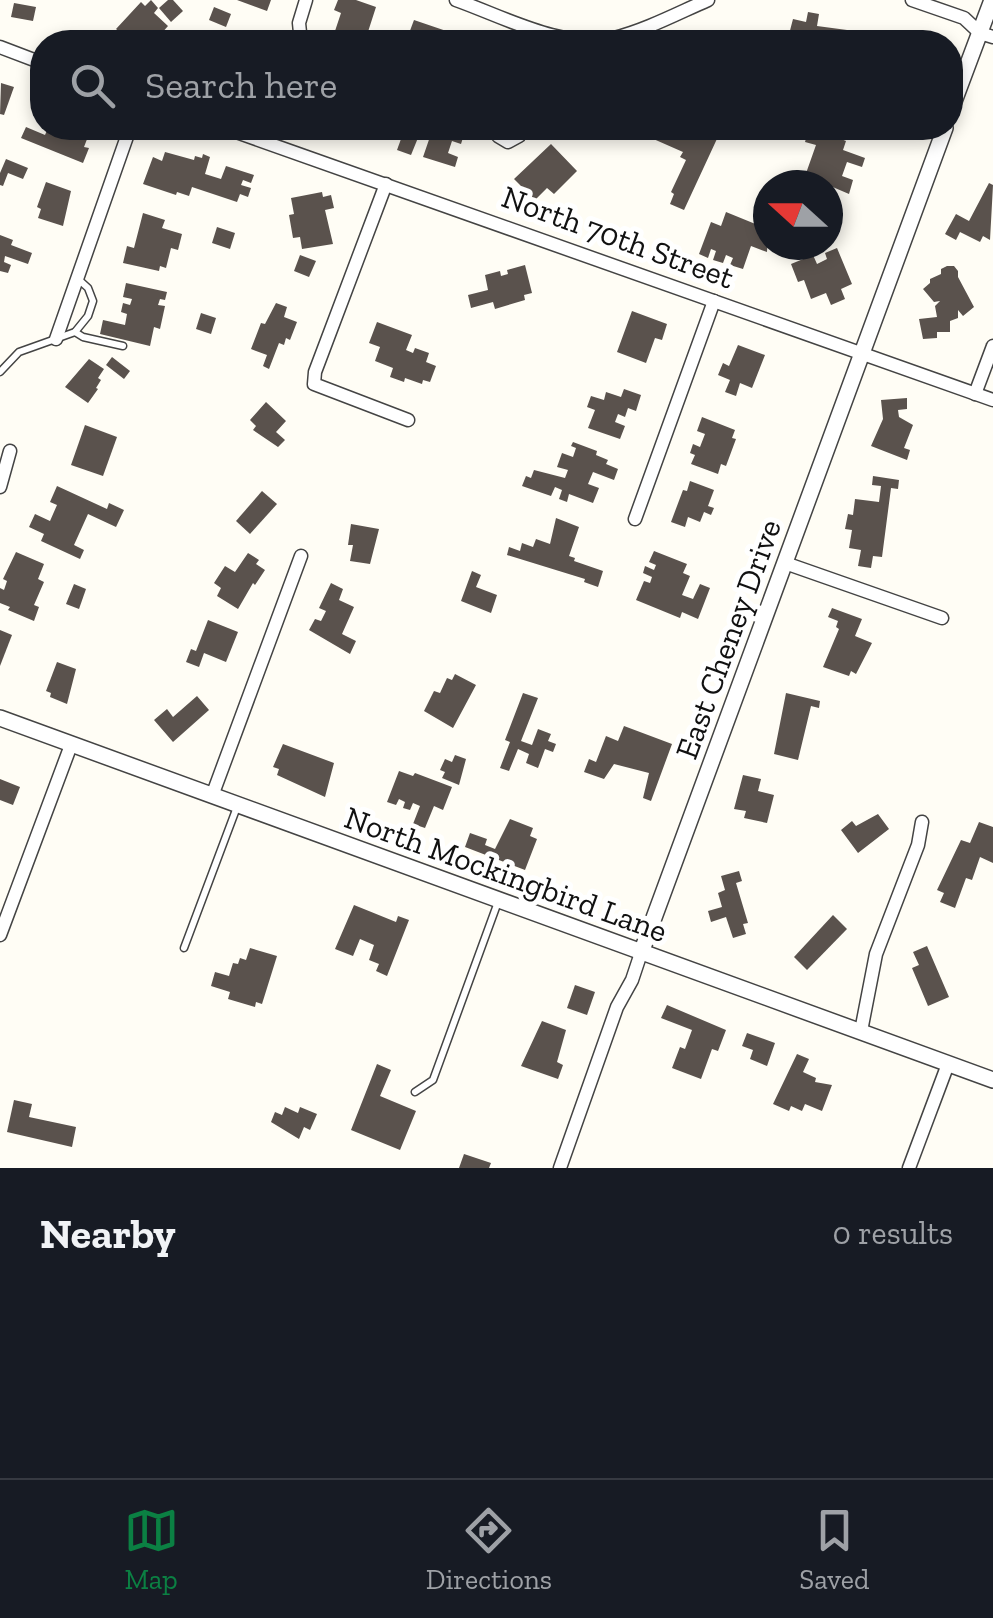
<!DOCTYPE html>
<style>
:root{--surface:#171b24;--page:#20242c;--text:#f1f3f6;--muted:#9ea1a6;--line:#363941;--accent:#0b8043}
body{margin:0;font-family:"Zilla Slab",serif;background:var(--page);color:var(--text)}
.compass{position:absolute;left:753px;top:170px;width:90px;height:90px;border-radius:50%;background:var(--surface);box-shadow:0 5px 15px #0003;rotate:291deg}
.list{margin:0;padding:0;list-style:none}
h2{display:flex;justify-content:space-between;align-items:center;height:130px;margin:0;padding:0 40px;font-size:42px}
h2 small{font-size:32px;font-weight:400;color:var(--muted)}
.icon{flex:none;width:55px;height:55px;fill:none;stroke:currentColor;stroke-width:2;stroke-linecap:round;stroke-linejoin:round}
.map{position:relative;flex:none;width:993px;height:1168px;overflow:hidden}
.search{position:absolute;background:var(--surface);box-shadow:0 5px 15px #0003;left:30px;right:30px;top:30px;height:110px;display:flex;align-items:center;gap:25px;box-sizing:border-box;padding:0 35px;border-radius:40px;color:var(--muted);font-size:38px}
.sheet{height:310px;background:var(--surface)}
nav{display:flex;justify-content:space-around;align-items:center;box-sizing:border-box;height:140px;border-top:2px solid var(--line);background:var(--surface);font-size:28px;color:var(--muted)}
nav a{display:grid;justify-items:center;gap:5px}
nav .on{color:var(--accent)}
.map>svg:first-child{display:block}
.building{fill:#5a524d}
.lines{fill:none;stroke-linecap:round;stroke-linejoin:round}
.service-casing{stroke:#444;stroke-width:9}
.minor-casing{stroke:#444;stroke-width:15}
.tertiary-casing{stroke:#444;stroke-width:18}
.service{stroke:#fff;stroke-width:6}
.minor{stroke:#fff;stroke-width:12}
.tertiary{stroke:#fff;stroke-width:15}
.labels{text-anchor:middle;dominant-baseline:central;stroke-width:10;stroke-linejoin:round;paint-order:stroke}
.street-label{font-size:32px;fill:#111;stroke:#fff}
</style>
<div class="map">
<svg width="993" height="1168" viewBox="0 0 993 1168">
<rect width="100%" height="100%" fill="#fffdf5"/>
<g class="building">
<polygon points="151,0 158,8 154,13 168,26 154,42 131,42 116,29 141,2 145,6"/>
<polygon points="168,0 173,0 183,11 171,22 159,8"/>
<polygon points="237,0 271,0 267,11"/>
<polygon points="338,0 356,0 376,7 366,38 360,36 358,42 355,42 340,38 342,33 335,31 341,13 334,10"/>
<polygon points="14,3 36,7 33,21 11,17"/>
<polygon points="214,7 231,14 226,27 209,20"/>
<polygon points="808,12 819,14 817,26 847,30 844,42 787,42 793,19 806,22"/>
<polygon points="414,20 461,36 458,42 394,42 398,31 408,36"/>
<polygon points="229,32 261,34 260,42 228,42"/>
<polygon points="1,83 14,87 4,115 0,114"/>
<polygon points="26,127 45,135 48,128 79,128 89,134 84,147 89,148 83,163 21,138"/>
<polygon points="405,128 422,128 411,155 397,150"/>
<polygon points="433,128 466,128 461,144 452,141 448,153 458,157 455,167 423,157"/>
<polygon points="634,128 722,128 684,210 670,204 674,194 671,192 686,160 680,157 683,152 633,130"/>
<polygon points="809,128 837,133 836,137 846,141 843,150 865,158 862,167 847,162 842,176 853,180 849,194 828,185 812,185 813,182 804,179 816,145 805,142"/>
<polygon points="551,144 577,171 554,194 547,188 535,200 514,179"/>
<polygon points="165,152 194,160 195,156 202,158 203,154 210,157 205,174 221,179 226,166 254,175 251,183 243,180 241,185 251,188 248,197 240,194 237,202 192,187 189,196 177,192 176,195 143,184 153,157 162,161"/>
<polygon points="6,159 28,168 23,179 8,173 3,186 0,185 0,173"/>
<polygon points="46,182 71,191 63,226 38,218 41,209 37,207"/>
<polygon points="989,183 993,185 990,240 983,236 980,242 960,232 956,240 945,234 956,214 969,221"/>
<polygon points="322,192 323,197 331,195 334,208 325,210 333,244 302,249 300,237 293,238 289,215 294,214 291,198"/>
<polygon points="726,212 768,229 767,252 751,246 743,269 730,265 733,258 726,255 723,263 713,260 716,251 711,249 708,258 699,254 711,222 721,226"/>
<polygon points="143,213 165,220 162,228 182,234 178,250 171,248 166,268 160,266 159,271 123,263 127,246 134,248"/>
<polygon points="217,227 235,233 230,249 212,243"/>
<polygon points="0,235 13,240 11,245 32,253 28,264 5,256 4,262 11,265 8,273 0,271"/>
<polygon points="837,248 852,284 841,289 845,299 831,305 826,293 811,299 804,280 798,282 791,264 813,255 817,264 827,259 825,253"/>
<polygon points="300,255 316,261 309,277 294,271"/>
<polygon points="525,265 532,293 524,295 525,300 495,309 493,302 471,308 468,295 488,290 485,275 500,271 501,276 508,274 507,270"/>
<polygon points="947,266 954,266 958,271 958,277 974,307 963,316 958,310 958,318 950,321 950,332 937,332 937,338 923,339 919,319 937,317 935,306 940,301 934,302 923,289 930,283 930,279 941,274 941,269"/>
<polygon points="126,283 167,292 165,300 160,299 158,305 165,306 160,329 154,327 150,346 100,334 103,320 125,325 127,314 121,312 123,303 130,305 132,299 123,297"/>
<polygon points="276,303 287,307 284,317 297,322 290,340 286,338 284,345 279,343 269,369 263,366 267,355 251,349 261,323 265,324"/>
<polygon points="632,311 667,324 662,340 655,338 646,363 617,352"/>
<polygon points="201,313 216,318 211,334 196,329"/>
<polygon points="377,322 412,335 406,350 413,353 415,348 429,353 426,362 436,366 430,382 423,380 422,384 405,378 404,382 390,377 393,368 375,361 380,347 369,343"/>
<polygon points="738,345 765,355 752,388 740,383 736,396 725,392 730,380 718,375 723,363 729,366"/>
<polygon points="112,357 130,371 124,379 106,365"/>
<polygon points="89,359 104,369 98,378 101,380 96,388 98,389 88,403 65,387"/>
<polygon points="624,389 641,395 636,411 628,408 625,417 618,414 615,422 625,426 620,439 588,428 595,410 587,407 591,396 604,400 606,392 621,397"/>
<polygon points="907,398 907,409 898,410 899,417 913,425 904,448 910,450 907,460 871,446 883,419 881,400"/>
<polygon points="266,402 286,421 276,432 285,440 278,447 253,430 256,426 250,420"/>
<polygon points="702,417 735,430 732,438 736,439 726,466 721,464 718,474 691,464 695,455 690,453 693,444 700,447 705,434 697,431"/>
<polygon points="85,425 117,437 103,476 71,465"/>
<polygon points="573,442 597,451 596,455 608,460 606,464 618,469 614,480 593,472 588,484 599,488 593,503 569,494 567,502 559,499 562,490 555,487 551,496 522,486 526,476 531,478 534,470 565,478 568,470 557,467 562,453 573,457 576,448 571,446"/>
<polygon points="873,476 899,480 898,489 891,488 882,557 873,556 871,568 858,566 861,550 849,548 852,530 845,529 848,514 853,515 855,499 879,502 881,486 872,485"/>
<polygon points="690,481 714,490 708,506 714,508 711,515 704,512 700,522 688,517 685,527 671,522 683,490 687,491"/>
<polygon points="57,486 107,509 109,503 124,510 116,527 88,514 74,545 84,550 80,559 41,541 44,534 29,527 35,514 50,521 57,505 50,502"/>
<polygon points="262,491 277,504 250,534 236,521"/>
<polygon points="556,518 579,527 569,556 575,558 574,561 603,571 598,587 584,582 585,579 507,555 509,547 520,551 522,543 533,547 536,539 550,544"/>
<polygon points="351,524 379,529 370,564 350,561 353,545 348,545"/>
<polygon points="654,551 687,564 683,573 690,576 682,595 693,599 700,584 710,588 698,619 682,612 680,618 636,600 644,581 650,583 652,577 643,573 645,566 654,570 656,565 649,562"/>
<polygon points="16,552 44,564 38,579 44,582 34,605 39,607 34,621 8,610 10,607 0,603 0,588 4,590 7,581 3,579"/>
<polygon points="248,553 259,560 256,564 265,570 255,585 253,583 238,609 217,596 221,588 214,583 225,566 235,572"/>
<polygon points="472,571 481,575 476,587 497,595 491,613 461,601"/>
<polygon points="331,583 343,589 339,600 354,607 342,634 356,641 350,654 309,630 315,619 321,621 326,611 319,608"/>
<polygon points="74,584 86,589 79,609 66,604"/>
<polygon points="832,608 862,619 855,636 872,643 856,674 851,671 849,676 823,667 839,629 836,627 838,621 828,617"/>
<polygon points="208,620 238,632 226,662 204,653 199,667 186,662 191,649 196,651"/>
<polygon points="0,630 12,635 0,666"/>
<polygon points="57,662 76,669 67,704 50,697 51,693 46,691"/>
<polygon points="455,674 476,685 453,728 424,711 434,691 440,693 447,678 452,680"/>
<polygon points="523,693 538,698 521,741 532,745 538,729 551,734 548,741 556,744 553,752 545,749 538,768 526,763 529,754 518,749 509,771 500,768 510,742 505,740"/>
<polygon points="786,693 820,701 819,708 811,706 798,760 774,754"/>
<polygon points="197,696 209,710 173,742 154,720 167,709 173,717"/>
<polygon points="624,726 672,744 651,801 643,798 649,773 614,764 604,779 584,772 589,759 596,762 606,736 618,741"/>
<polygon points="283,744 334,763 325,797 277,775 279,769 273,767"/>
<polygon points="455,755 466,759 459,785 442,778 445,772 440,770 445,759 452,762"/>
<polygon points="399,771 413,776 415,773 452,787 443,810 434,806 425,828 413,824 420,806 413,803 410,810 403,808 405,802 399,799 396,805 387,802"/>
<polygon points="743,775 761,779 758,791 774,795 767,823 744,818 746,811 734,809"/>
<polygon points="0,779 20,787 13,805 0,800"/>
<polygon points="878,814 889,829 858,853 841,830 852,821 856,826"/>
<polygon points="510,819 533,828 530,836 537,839 525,870 465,847 470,833 487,839 485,845 495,849"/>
<polygon points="979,822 993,827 993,863 980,857 972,880 966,878 955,908 940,902 944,893 937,890 961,840 970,843"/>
<polygon points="739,871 742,881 736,883 748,923 743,924 746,934 733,938 726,917 711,922 708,911 722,907 718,893 725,890 721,876"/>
<polygon points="354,905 396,922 398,916 409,920 387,976 376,971 379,964 369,960 374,945 360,939 353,956 335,949"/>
<polygon points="833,915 847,929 807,970 794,957"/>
<polygon points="927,946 949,997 928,1006 912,968 919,965 913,952"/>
<polygon points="250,948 277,956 262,1004 256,1002 255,1007 228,999 230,992 211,986 215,972 229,976 233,963 238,964 240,958 246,960"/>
<polygon points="575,985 595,992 587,1015 567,1008"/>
<polygon points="667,1005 726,1030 718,1051 712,1049 701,1079 672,1068 680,1047 685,1049 692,1030 661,1018"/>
<polygon points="542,1021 566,1030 557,1062 563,1065 558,1079 521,1066"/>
<polygon points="747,1033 775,1043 767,1066 750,1059 753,1050 742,1046"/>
<polygon points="797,1054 809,1059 803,1072 816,1078 815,1082 832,1085 822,1111 805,1104 802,1111 791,1106 789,1111 773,1104"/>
<polygon points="377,1064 391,1070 380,1096 416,1111 400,1150 351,1130"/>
<polygon points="14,1100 32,1104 29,1117 76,1127 72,1147 7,1132"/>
<polygon points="285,1107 298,1113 300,1107 317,1114 310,1130 304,1127 299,1139 271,1122 275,1112 282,1115"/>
<polygon points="464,1154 491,1163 489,1168 459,1168"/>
</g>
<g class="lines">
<g class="service-casing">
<g id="service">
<polyline points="75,332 83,337 123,346"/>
<polyline points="0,372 19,352 75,332 88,316 93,301 88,288 77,278"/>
<polyline points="184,948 237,807"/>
<polyline points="415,1092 433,1080 498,902"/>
</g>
</g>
<g class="minor-casing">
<g id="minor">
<path d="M456,0C504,17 563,50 614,38C646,30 678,13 708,0"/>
<polyline points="912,0 964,18 980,33 993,37"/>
<polyline points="301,42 299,23 306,0"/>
<polyline points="0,47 42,63"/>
<polyline points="225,128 993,400"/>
<polyline points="496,128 498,136 508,142 519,136 521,128"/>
<polyline points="386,184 315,372 314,384 408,420"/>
<polyline points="56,339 130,128"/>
<polyline points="975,394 993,346"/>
<polyline points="0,487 10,451"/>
<polyline points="635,519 714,301"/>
<polyline points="785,563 942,618"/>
<polyline points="212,796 301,556"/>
<polyline points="0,935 71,745"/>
<polyline points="861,1031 876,954 918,845 922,822"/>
<polyline points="560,1168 617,1007 632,980 641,953"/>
<polyline points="909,1168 948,1064"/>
</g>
</g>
<g class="tertiary-casing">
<g id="tertiary">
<polyline points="950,112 992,0"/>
<polyline points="0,718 993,1080"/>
<polyline points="641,953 945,128"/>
</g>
</g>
<use href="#service" class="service"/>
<use href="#minor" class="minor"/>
<use href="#tertiary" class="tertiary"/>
</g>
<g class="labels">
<g class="street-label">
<text transform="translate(618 237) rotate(20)">North 70th Street</text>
<text transform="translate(728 639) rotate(-70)">East Cheney Drive</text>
<text transform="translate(506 874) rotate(20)">North Mockingbird Lane</text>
</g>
</g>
</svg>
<svg class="compass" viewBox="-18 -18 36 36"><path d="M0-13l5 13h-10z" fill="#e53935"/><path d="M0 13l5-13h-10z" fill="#9ea1a6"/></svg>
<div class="search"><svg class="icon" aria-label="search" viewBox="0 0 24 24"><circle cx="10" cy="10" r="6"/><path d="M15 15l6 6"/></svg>Search here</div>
</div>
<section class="sheet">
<h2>Nearby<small>0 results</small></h2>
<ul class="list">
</ul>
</section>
<nav>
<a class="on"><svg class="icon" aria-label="map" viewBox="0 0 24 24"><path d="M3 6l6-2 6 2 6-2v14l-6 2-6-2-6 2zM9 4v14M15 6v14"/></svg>Map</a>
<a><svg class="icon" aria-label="directions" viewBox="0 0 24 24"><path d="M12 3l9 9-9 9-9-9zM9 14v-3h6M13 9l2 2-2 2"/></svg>Directions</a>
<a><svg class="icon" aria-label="saved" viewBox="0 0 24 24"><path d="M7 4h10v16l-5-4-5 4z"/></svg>Saved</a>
</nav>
